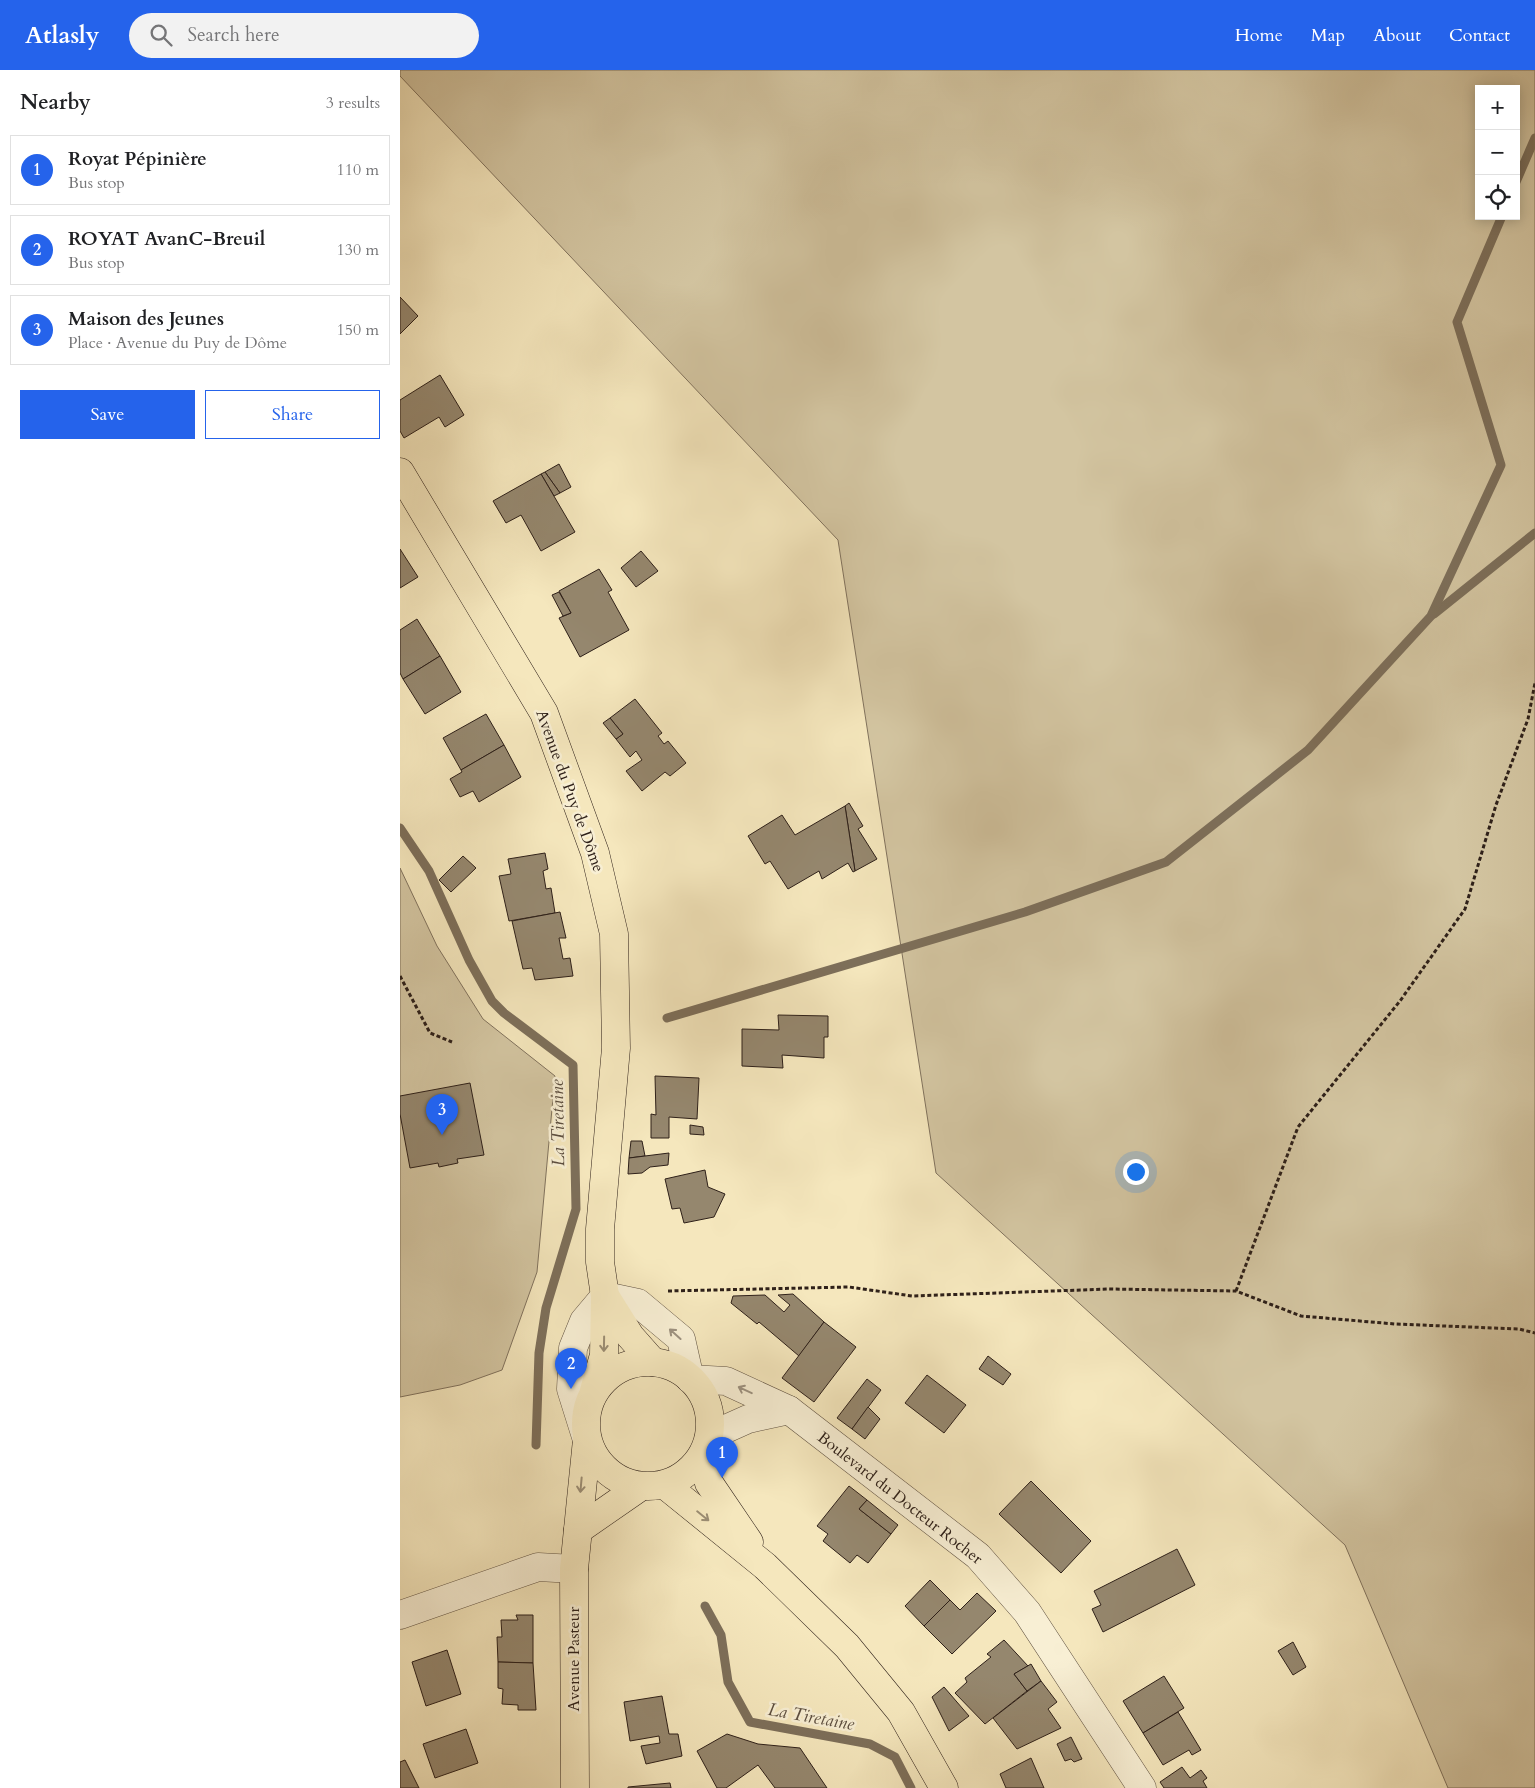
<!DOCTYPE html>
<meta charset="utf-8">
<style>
:root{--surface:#fff;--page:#f2f2f2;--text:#202124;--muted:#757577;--line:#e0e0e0;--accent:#2563eb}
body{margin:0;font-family:Cardo,serif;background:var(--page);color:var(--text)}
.controls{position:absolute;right:15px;top:15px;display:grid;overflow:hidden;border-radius:0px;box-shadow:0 2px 12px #0003}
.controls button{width:45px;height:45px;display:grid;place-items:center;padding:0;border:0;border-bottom:1px solid var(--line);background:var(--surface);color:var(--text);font:25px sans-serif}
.you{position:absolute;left:735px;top:1101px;width:18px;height:18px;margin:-12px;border:4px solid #fff;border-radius:50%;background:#1a73e8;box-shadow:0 0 0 8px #1a73e833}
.badge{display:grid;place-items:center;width:32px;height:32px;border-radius:50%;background:var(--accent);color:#fff;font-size:16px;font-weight:700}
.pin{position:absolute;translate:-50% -41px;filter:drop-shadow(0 1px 2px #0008)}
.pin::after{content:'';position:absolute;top:26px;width:18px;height:15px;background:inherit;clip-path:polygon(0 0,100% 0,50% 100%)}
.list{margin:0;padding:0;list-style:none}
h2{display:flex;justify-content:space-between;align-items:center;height:65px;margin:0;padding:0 20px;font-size:21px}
h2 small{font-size:16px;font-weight:400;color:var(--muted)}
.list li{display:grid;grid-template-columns:32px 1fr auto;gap:15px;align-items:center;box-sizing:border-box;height:70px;margin:0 10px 10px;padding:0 10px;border:1px solid var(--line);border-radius:0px}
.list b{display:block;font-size:19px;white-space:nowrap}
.list p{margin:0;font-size:16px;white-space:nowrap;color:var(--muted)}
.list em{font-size:16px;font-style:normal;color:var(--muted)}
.actions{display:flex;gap:10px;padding:15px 20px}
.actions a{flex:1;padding:11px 0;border:1px solid var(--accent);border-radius:0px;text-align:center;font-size:18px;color:var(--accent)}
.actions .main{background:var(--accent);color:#fff}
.icon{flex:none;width:28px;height:28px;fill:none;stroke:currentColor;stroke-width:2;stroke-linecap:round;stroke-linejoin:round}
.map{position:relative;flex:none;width:1135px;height:1718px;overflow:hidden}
header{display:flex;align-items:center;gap:30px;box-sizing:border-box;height:70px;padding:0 25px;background:var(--accent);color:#fff}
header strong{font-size:24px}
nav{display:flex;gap:28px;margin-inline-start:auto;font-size:18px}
.search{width:350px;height:45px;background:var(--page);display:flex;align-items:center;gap:12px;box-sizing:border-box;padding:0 18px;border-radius:28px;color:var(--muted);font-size:19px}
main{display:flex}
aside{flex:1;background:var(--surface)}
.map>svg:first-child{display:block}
.green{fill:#d3c5a1;stroke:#80725d;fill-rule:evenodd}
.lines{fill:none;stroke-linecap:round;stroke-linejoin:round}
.stream{stroke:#7d6f5a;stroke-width:9}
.building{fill:#95876e;stroke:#2e2019}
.minor-casing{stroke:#605242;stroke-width:29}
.major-casing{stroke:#2e2019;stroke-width:29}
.path{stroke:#2e2019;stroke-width:3;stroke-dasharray:4 2.5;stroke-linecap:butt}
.minor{stroke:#f8efd4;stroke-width:28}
.major{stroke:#f5e7bd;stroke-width:28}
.oneway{stroke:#9d9280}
.oneway2{stroke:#9b8d73}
.labels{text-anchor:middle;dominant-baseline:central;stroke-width:5;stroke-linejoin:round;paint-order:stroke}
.street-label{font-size:16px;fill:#2e2019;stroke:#f8efd4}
.water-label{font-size:18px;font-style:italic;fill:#5c4e3f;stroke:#f8efd4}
</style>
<header>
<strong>Atlasly</strong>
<div class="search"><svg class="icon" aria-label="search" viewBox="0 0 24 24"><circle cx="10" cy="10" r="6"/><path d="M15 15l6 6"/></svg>Search here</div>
<nav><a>Home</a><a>Map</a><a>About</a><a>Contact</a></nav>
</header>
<main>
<aside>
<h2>Nearby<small>3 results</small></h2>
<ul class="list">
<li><span class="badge">1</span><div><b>Royat Pépinière</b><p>Bus stop</p></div><em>110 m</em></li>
<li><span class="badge">2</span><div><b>ROYAT AvanC-Breuil</b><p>Bus stop</p></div><em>130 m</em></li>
<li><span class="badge">3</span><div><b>Maison des Jeunes</b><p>Place · Avenue du Puy de Dôme</p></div><em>150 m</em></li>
</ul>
<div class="actions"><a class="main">Save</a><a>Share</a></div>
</aside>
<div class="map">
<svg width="1135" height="1718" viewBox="0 0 1135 1718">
<rect width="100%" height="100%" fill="#f5e7bd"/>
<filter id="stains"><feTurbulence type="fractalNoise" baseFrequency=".004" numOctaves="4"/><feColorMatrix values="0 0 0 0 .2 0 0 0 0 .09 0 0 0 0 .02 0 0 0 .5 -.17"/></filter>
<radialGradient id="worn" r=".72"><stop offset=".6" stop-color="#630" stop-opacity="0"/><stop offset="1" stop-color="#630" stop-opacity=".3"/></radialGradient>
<g class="green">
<path d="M0,0H1135V1718H1048L945,1475L536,1103L438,470L0,6ZM1079,19H1116V146H1079Z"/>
<polygon points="0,798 37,876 83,949 155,1006 137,1202 102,1300 60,1315 0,1327"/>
</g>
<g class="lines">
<g class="stream">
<polyline points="1116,112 1135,68"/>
<polyline points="1034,544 1135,463"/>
<polyline points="0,758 29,801 69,890 92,931 104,943 173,995 176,1139 146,1238 139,1283 136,1375"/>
<polyline points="267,948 625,842 766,792 908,680 1031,546 1101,395 1057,252 1102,146"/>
<polyline points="305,1536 321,1565 328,1612 350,1652 470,1674 495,1687 511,1718"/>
</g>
</g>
<g class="building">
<polygon points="0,227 18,246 0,264"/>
<polygon points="40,305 64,345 45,357 39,347 4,368 0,361 0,330"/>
<polygon points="159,394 171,417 160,423 145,402"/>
<polygon points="145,402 160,423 154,426 141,404"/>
<polygon points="141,404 175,462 141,481 121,445 106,453 93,431"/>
<polygon points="0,479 18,507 0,518"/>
<polygon points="241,481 258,501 236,517 221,498"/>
<polygon points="199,499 212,520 208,522 229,560 180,587 159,548 171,543 159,521"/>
<polygon points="159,522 171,543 163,546 152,525"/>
<polygon points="17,549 40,586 3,609 0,603 0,560"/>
<polygon points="40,586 61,622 25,644 3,609"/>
<polygon points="235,629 262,663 258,666 264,674 268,671 286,693 270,706 265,702 242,721 226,701 242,690 236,681 230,687 216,669 223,664 210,648"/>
<polygon points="86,644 104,675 61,700 43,668"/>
<polygon points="210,648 223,664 216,669 203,653"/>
<polygon points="104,675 121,707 79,732 73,721 60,727 50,709 62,702 61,700"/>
<polygon points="449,733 463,756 458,759 477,789 455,801 445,736"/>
<polygon points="445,736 455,801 453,802 448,793 422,809 419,801 388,819 370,791 365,794 348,766 382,745 395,765"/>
<polygon points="145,783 148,799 143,801 146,819 151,818 155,843 109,851 99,806 111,804 108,789"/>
<polygon points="63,786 76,798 51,822 39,810"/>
<polygon points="160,842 166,868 159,868 163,889 170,888 173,906 135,910 132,898 123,899 112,851"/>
<polygon points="378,945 428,946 428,967 424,967 424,988 382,985 383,998 342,996 342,959 379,960"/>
<polygon points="255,1006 299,1008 297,1049 269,1047 269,1068 251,1068 251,1044 256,1045"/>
<polygon points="70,1013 84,1085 57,1089 58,1093 39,1097 38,1093 10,1098 0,1044 0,1026"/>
<polygon points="290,1055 303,1057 304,1065 290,1064"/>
<polygon points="231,1071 242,1071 245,1086 229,1088"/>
<polygon points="269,1083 268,1095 250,1097 242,1103 228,1104 229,1088"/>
<polygon points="305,1100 308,1117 325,1124 314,1147 284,1153 280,1138 272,1139 265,1109"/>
<polygon points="393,1224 424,1252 399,1286 359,1252 357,1254 331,1233 333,1226 365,1225 384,1242 390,1235 378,1225"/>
<polygon points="424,1252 456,1277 414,1332 382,1308"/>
<polygon points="588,1286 611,1304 603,1315 579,1299"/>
<polygon points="527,1305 566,1335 544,1363 505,1333"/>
<polygon points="467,1309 481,1320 452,1359 437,1348"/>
<polygon points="468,1337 480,1349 465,1369 452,1359"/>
<polygon points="631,1411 691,1471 661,1503 599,1444"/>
<polygon points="449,1416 467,1430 459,1439 491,1464 468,1493 457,1485 450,1493 423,1471 428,1464 417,1456"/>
<polygon points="467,1430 498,1455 491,1464 459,1439"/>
<polygon points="777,1479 795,1515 703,1562 692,1539 701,1535 694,1521"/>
<polygon points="530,1510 550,1530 524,1556 505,1536"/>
<polygon points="577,1523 596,1541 552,1584 524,1556 550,1530 560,1540"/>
<polygon points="116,1545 133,1545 133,1593 98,1592 97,1567 102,1567 101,1550 118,1550"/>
<polygon points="604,1570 628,1596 614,1604 627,1621 585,1654 555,1623 567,1612 565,1608 591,1587 587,1584"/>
<polygon points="893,1572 906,1597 893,1605 878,1581"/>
<polygon points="47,1580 61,1624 26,1636 12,1592"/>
<polygon points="98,1592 133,1593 136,1640 118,1640 118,1635 102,1634 103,1619 98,1618"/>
<polygon points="631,1594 641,1611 627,1621 614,1604"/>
<polygon points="764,1606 784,1638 743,1663 723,1631"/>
<polygon points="641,1611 657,1632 648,1639 661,1658 617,1679 593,1648"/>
<polygon points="544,1617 569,1646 549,1661 532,1627"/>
<polygon points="262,1626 269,1664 278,1664 282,1686 246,1694 241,1676 260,1673 259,1666 230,1671 224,1632"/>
<polygon points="778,1642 801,1680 792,1685 789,1680 763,1695 743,1663"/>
<polygon points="66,1659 78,1693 35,1708 23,1674"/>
<polygon points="327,1664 358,1674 400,1678 427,1718 375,1718 358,1695 326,1718 317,1718 297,1681"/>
<polygon points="671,1667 682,1689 674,1692 671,1689 665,1691 657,1674"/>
<polygon points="631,1688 644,1718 606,1718 600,1704"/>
<polygon points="5,1690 19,1718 0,1718 0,1692"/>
<polygon points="782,1697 790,1708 801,1700 807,1708 803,1711 807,1718 764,1718 760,1712"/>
<polygon points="270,1713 271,1718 228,1718 228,1717"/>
</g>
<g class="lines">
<g class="minor-casing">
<g id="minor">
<polyline points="310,1366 348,1349 389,1340"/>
<polyline points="187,1370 171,1319 173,1278 184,1251 205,1226 238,1233 281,1269 290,1309 326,1311 389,1340 578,1486 627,1542 742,1718"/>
<polyline points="0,1545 138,1497 174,1499"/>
</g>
</g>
<g class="major-casing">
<g id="major">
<polyline points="0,402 144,643 195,783 214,864 216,978 200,1159 200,1192 205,1226 204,1285 194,1321"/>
<polyline points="205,1226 230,1266 253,1292"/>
<circle cx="248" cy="1354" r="62"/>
<polyline points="302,1386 309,1413 349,1472"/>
<polyline points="265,1415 365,1496 447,1576 501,1642 544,1718"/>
<polyline points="178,1460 240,1417"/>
<polyline points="175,1718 174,1499 187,1370"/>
</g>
</g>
<g class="path">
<polyline points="0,906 30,963 52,972"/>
<polyline points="268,1221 449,1217 512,1226 709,1219 836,1221 901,1246 995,1254 1119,1259 1135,1263"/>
<polyline points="836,1221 898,1057 1000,931 1065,839 1096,735 1128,649 1135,613"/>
</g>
<use href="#minor" class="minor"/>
<use href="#major" class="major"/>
</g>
<defs><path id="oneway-shaft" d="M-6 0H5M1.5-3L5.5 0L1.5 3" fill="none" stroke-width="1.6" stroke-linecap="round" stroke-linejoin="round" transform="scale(1.25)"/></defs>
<g class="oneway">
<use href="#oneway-shaft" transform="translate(275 1264) rotate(-138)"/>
<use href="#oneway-shaft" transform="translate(345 1320) rotate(-155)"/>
</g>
<g class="oneway2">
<use href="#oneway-shaft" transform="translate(204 1274) rotate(91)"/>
<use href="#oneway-shaft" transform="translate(181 1415) rotate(95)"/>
<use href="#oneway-shaft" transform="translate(303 1446) rotate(39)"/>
</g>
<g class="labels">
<g class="street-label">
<text transform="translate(170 721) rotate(70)">Avenue du Puy de Dôme</text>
<text transform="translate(500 1428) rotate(38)">Boulevard du Docteur Rocher</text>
<text transform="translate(174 1589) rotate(-90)">Avenue Pasteur</text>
</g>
<g class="water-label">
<text transform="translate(158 1053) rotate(-91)">La Tiretaine</text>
<text transform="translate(411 1647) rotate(10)">La Tiretaine</text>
</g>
</g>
<rect width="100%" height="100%" filter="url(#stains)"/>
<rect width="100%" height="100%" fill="url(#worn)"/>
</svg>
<div class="controls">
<button>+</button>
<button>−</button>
<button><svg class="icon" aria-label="locate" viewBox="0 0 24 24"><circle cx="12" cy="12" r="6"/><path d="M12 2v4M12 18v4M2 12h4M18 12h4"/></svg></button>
</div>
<div class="you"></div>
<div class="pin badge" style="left:322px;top:1408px">1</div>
<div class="pin badge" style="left:171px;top:1319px">2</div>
<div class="pin badge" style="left:42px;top:1065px">3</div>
</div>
</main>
